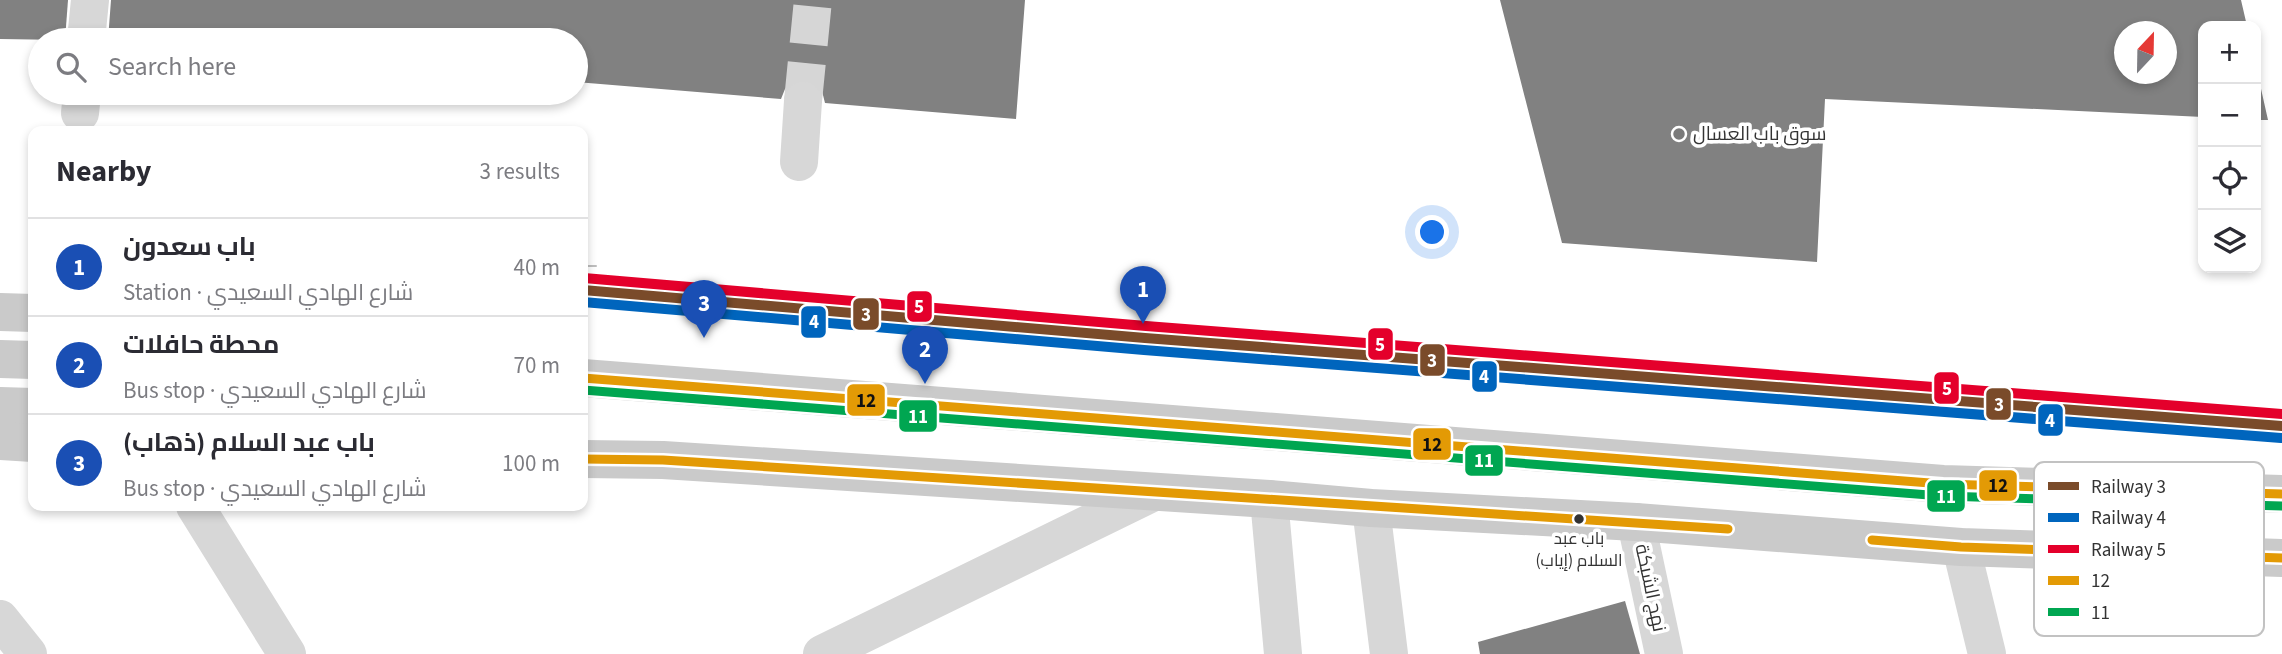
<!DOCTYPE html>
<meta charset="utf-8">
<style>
:root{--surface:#fff;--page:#f2f2f3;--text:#2b2b33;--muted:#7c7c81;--line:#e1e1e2;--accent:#ea580c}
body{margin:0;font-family:"Source Sans 3",Cairo,sans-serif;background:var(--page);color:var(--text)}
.controls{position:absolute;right:21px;top:21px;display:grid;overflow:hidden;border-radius:14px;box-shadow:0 4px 10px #0003}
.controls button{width:63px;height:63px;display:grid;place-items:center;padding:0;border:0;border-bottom:2px solid var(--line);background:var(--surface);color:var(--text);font:35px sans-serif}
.compass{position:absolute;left:2114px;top:21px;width:63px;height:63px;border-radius:50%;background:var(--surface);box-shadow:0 4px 10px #0003;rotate:22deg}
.you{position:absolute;left:1433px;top:233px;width:24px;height:24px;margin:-18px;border:5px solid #fff;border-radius:50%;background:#1a73e8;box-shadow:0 0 0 10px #1a73e833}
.badge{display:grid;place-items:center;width:46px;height:46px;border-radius:50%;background:var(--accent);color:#fff;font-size:23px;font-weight:700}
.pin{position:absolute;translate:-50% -58px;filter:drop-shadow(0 2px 4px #0008)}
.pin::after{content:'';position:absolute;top:37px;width:24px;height:21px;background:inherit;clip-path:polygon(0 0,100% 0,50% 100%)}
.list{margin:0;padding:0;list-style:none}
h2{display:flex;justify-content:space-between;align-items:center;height:91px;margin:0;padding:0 28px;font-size:30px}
h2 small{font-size:23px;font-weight:400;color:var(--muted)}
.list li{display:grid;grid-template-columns:46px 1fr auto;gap:21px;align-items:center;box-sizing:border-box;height:98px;padding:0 28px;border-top:2px solid var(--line)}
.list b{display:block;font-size:26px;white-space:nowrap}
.list p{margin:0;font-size:23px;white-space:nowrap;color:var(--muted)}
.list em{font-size:23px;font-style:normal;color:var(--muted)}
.icon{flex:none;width:38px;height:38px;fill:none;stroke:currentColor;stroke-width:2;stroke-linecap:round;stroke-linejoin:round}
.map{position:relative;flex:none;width:2282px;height:654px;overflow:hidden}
.search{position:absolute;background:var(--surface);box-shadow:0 4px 10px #0003;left:28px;top:28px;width:560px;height:77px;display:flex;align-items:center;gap:18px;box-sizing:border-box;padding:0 24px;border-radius:38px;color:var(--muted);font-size:26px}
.panel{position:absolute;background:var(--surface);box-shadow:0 4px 10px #0003;left:28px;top:126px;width:560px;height:385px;border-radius:14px}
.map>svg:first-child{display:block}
.building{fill:#818181;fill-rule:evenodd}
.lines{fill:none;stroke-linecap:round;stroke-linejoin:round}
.minor-tunnel{stroke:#d6d6d6;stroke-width:38;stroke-dasharray:38 19;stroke-linecap:butt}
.minor{stroke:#d7d7d7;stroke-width:38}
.major{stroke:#cacaca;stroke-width:38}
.tram{stroke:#bebebe;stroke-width:2}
.bus-1-casing{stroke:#fff;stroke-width:14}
.bus-2-casing{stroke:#fff;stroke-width:14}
.bus-1{stroke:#e39a05;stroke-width:9}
.bus-2{stroke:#00a651;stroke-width:9}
.rail-1-casing{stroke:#fff;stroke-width:16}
.rail-2-casing{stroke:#fff;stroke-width:16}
.rail-3-casing{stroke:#fff;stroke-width:16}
.rail-1{stroke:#7a4b2a;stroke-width:10}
.rail-2{stroke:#0065bd;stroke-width:10}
.rail-3{stroke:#e4002b;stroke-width:10}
.poi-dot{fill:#7a7a7a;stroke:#fff;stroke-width:2.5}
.bus-dot{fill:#333;stroke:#fff;stroke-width:2.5}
.labels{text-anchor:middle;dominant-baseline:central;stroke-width:7;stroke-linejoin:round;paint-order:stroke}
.bus-label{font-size:17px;fill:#333;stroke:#fff}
.poi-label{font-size:19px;fill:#333;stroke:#fff;text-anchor:start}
.street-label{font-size:19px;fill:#333;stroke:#fff}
.key{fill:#fff;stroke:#c2c2c2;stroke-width:2}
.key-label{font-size:19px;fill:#333}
.line-badge{stroke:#fff;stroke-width:2.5}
.badge-label{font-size:19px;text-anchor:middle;font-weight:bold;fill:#fff}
.pale-badge-label{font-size:19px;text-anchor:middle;font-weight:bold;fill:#111}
</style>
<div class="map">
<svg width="2282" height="654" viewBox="0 0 2282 654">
<rect width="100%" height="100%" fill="#fff"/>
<g class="building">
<polygon points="0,0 68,0 65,40 0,39"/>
<polygon points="111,0 1025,0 1016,119 825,103 822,91 816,83 805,79 793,82 785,89 781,99 576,82 576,40 108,40"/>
<path d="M1500,0H2241L2247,26H2203V117L1825,99L1817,262L1562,243ZM2124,32H2166V74H2124Z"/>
<polygon points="2256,65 2257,71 2268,120 2256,120"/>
<polygon points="1625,601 1640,654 1480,654 1478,642"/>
</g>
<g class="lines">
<polyline class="minor-tunnel" points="803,101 813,0"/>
<g class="minor">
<polyline points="86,40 90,0"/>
<polyline points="80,113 82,93"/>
<polyline points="799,162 803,101"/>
<polyline points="1269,499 1283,654"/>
<polyline points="195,506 287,654"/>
<polyline points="1371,508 1389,654"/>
<polyline points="1636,522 1664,654"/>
<polyline points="1961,547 1987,654"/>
<polyline points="0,619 28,654"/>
<polyline points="822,654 1154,492"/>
</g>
<g class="major">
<polyline points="0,312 33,313"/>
<polyline points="0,359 33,360"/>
<polyline points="583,378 1943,484 2282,494"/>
<polyline points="0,406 33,407"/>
<polyline points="0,441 33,443"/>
<polyline points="583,459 663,460 1269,499 1371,508 1636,522 1961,547 2282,558"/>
</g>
<polyline class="tram" points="583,266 596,266"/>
<g class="bus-1-casing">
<g id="bus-1">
<polyline points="583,378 1943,484 2282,494"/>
<polyline points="583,459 663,460 1728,529"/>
<polyline points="1872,540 1961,547 2282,558"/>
</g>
</g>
<g class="bus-2-casing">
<polyline id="bus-2" points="583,390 1942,496 2282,506"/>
</g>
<use href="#bus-1" class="bus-1"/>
<use href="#bus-2" class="bus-2"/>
<g class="rail-1-casing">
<polyline id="rail-1" points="583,290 1145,338 2282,426"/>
</g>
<g class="rail-2-casing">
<polyline id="rail-2" points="583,302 1144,350 2281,438"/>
</g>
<g class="rail-3-casing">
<polyline id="rail-3" points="584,278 1146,326 2282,414"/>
</g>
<use href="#rail-1" class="rail-1"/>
<use href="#rail-2" class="rail-2"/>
<use href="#rail-3" class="rail-3"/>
</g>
<circle class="poi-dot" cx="1679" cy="134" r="7"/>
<circle class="bus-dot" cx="1579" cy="519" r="6"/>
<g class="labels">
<g class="bus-label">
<text x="1579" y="539">باب عبد<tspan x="1579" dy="22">السلام (إياب)</tspan></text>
</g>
<g class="poi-label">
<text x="1693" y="134">سوق باب العسال</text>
</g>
<g class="street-label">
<text transform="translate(1650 588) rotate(78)">نهج الشبكة</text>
</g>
</g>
<rect x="2034" y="462" width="230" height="174" rx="10" class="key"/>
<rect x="2048" y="482" width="31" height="8" fill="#7a4b2a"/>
<rect x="2048" y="513" width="31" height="9" fill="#0065bd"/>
<rect x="2048" y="545" width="31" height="8" fill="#e4002b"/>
<rect x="2048" y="576" width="31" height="9" fill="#e39a05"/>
<rect x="2048" y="608" width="31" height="8" fill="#00a651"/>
<g class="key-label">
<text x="2091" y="493">Railway 3</text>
<text x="2091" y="524">Railway 4</text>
<text x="2091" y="556">Railway 5</text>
<text x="2091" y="587">12</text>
<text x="2091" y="619">11</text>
</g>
<g class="line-badge">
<rect x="906" y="290" width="27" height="33" rx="7" fill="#e4002b"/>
<rect x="852" y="297" width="28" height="34" rx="7" fill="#7a4b2a"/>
<rect x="800" y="305" width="27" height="34" rx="7" fill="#0065bd"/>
<rect x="1367" y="327" width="27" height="34" rx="7" fill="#e4002b"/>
<rect x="1419" y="343" width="27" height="34" rx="7" fill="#7a4b2a"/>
<rect x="1471" y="360" width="27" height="33" rx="7" fill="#0065bd"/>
<rect x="1933" y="371" width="27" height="34" rx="7" fill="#e4002b"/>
<rect x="846" y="383" width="40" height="34" rx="7" fill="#e39a05"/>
<rect x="1985" y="387" width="27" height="34" rx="7" fill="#7a4b2a"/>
<rect x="898" y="399" width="40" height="34" rx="7" fill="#00a651"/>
<rect x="2037" y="403" width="27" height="34" rx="7" fill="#0065bd"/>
<rect x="1412" y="427" width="40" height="34" rx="7" fill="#e39a05"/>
<rect x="1464" y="444" width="40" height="33" rx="7" fill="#00a651"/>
<rect x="1978" y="469" width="40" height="33" rx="7" fill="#e39a05"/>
<rect x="1926" y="479" width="40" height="34" rx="7" fill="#00a651"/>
</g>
<g class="badge-label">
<text x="919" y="313">5</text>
<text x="866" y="321">3</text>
<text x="814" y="328">4</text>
<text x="1380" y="351">5</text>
<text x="1432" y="367">3</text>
<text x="1484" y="383">4</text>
<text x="1947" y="395">5</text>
<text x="1999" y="411">3</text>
<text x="918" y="423">11</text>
<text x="2050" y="427">4</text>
<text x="1484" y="467">11</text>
<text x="1946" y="503">11</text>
</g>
<g class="pale-badge-label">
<text x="866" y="407">12</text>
<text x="1432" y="451">12</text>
<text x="1998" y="492">12</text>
</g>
</svg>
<div class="controls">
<button>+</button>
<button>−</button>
<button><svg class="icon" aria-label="locate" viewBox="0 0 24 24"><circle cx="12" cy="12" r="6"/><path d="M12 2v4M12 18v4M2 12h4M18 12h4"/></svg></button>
<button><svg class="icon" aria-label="layers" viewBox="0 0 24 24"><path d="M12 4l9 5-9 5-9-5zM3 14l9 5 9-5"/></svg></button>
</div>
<svg class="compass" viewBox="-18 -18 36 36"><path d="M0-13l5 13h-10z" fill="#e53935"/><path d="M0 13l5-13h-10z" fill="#7c7c81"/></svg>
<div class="you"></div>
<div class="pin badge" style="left:1143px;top:324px;background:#1a4fb4">1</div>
<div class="pin badge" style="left:925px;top:384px;background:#1a4fb4">2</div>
<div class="pin badge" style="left:704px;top:338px;background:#1a4fb4">3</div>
<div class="search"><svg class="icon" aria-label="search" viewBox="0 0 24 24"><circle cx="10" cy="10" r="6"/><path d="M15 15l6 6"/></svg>Search here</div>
<section class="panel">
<h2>Nearby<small>3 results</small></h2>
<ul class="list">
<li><span class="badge" style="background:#1a4fb4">1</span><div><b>باب سعدون</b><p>Station · شارع الهادي السعيدي</p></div><em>40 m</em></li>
<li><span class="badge" style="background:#1a4fb4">2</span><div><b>محطة حافلات</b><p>Bus stop · شارع الهادي السعيدي</p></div><em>70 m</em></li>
<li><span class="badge" style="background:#1a4fb4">3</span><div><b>باب عبد السلام (ذهاب)</b><p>Bus stop · شارع الهادي السعيدي</p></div><em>100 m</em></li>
</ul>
</section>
</div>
